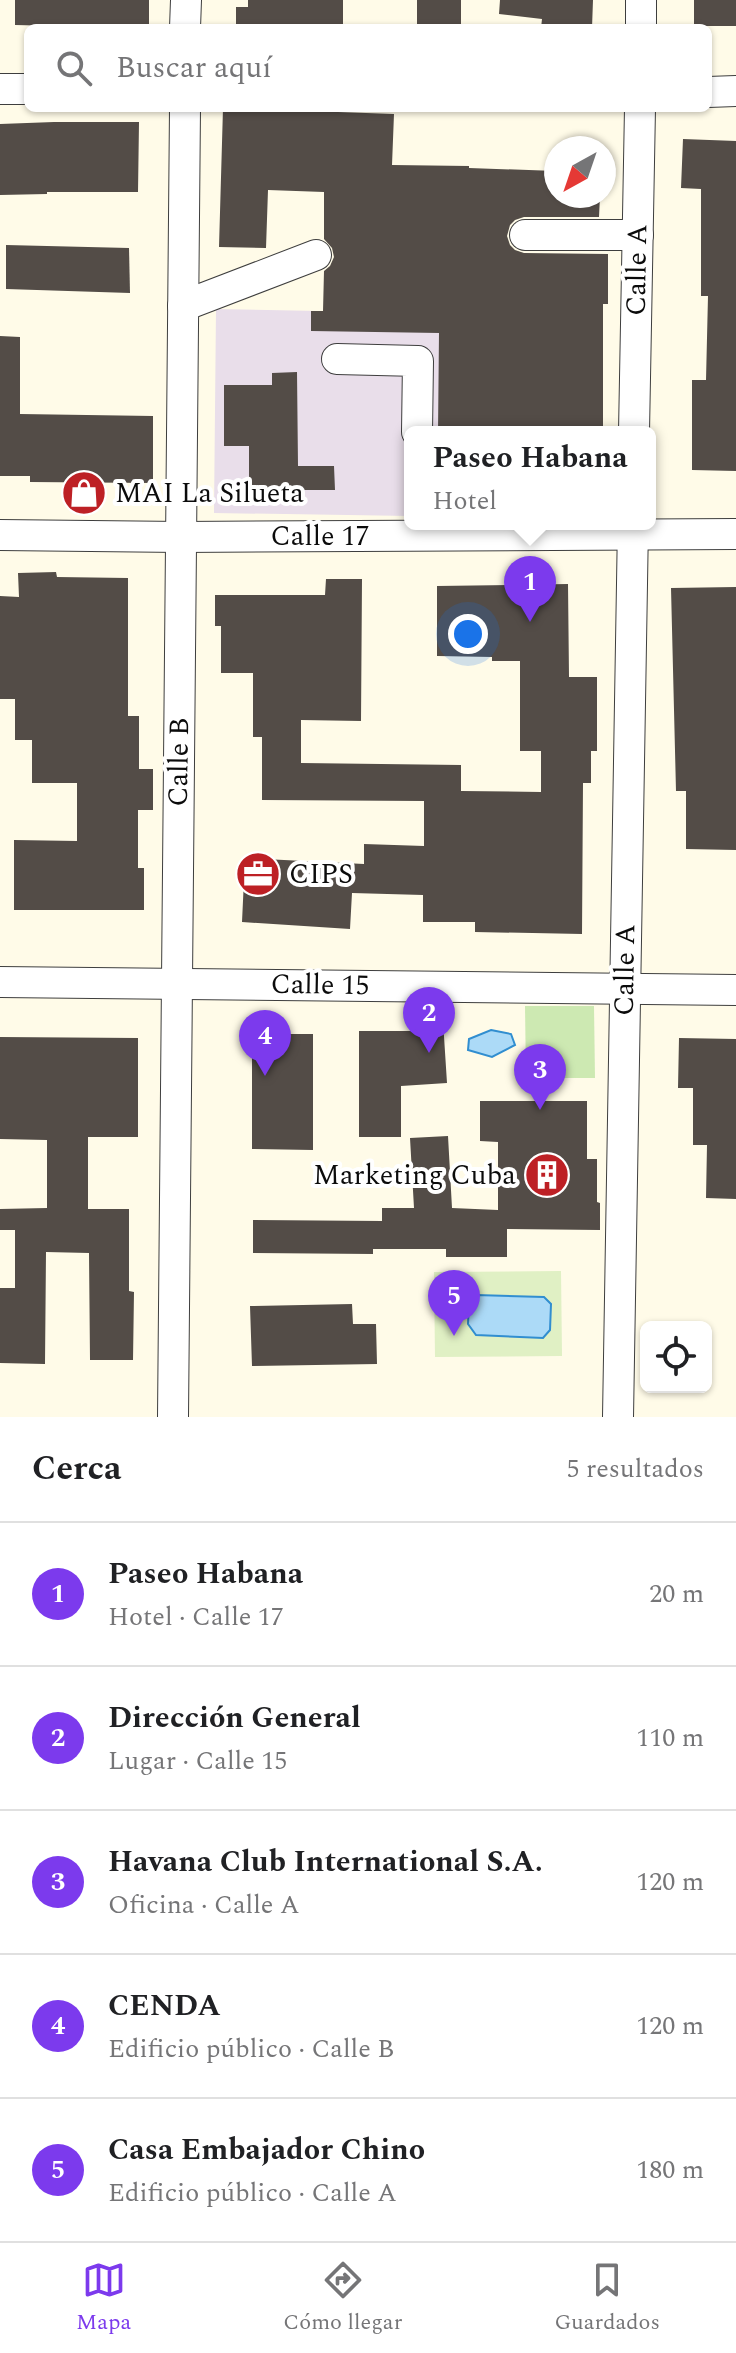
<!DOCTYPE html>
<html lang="es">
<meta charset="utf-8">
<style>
:root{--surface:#fff;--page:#f6f6f6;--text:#202124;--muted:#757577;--line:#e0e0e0;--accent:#7c3aed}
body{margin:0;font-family:Spectral,serif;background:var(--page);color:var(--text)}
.controls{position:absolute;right:24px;bottom:24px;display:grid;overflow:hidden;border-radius:12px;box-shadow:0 2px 6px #0004}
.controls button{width:72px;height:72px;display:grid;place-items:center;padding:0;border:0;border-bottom:2px solid var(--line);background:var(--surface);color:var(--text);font:40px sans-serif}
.compass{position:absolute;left:544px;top:136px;width:72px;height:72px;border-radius:50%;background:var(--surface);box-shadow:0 2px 6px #0004;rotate:220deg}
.you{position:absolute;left:468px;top:634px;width:28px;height:28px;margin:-20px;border:6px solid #fff;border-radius:50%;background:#1a73e8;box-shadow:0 0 0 12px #1a73e833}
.badge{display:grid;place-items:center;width:52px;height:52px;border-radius:50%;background:var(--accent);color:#fff;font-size:26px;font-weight:700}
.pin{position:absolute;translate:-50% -66px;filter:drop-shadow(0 2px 4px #0008)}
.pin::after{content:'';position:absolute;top:42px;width:28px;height:24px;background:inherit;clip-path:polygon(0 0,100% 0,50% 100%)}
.popup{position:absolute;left:404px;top:426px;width:252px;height:104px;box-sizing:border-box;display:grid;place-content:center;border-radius:12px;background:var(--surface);filter:drop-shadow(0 2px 6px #0005);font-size:26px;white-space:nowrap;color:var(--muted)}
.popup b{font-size:30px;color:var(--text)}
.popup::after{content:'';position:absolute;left:50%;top:100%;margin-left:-16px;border:16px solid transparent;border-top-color:var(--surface)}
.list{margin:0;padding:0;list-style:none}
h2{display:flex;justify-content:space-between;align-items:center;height:104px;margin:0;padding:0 32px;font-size:34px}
h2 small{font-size:26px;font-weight:400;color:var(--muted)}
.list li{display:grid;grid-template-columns:52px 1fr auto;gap:24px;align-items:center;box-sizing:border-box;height:144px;padding:0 32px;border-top:2px solid var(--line)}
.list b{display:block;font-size:30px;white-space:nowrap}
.list p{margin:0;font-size:26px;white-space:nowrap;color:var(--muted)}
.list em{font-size:26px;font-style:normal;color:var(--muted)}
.icon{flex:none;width:44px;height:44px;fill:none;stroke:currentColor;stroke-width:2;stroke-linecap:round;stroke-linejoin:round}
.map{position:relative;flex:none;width:736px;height:1417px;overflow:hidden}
.search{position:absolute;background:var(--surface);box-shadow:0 2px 6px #0004;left:24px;right:24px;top:24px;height:88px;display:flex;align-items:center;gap:20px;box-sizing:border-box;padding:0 28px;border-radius:12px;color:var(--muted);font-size:30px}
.sheet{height:824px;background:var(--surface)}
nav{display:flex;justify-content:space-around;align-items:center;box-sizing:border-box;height:112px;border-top:2px solid var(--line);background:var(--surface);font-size:22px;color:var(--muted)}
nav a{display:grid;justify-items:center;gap:4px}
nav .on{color:var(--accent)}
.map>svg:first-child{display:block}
.industrial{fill:#e9deea}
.green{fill:#cde9b2}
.pitch{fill:#e0f0c4}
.water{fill:#acdaf7;stroke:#318ed0;stroke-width:2}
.building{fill:#534c47}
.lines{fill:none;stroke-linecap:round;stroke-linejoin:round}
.minor-casing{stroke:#3e3e3e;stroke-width:32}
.minor{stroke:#fff;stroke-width:30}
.labels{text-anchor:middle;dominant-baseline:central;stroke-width:8;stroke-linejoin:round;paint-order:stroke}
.street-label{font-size:28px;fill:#0b0b0b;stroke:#fff}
.poi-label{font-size:28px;fill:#0b0b0b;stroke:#fff;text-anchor:start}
</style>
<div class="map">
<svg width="736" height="1417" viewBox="0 0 736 1417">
<rect width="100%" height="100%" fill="#fffbe8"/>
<polygon class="industrial" points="216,309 474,314 472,432 410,432 410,516 214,513"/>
<polygon class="green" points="525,1006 594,1006 595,1078 526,1078"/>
<polygon class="pitch" points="561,1271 562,1356 435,1357 434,1272"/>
<g class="water">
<polygon points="491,1030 511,1034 515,1045 492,1057 468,1050 469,1039"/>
<polygon points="476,1295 544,1297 551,1304 550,1330 543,1338 476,1335 468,1324 469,1301"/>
</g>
<g class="building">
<polygon points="15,0 149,0 149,28 15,25"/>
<polygon points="248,0 343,0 343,27 236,28 236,7 248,7"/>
<polygon points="417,0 461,0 461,27 417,26"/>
<polygon points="500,0 593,0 592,28 541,28 542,19 499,14"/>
<rect x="694" y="0" width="42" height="26"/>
<polygon points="223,108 394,114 392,165 469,166 469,168 556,171 556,196 600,196 599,217 524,217 515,220 510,225 507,236 510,245 515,250 524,253 608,254 608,304 603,304 603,432 438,432 439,333 311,331 311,311 323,311 324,271 330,266 334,257 332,248 324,239 324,192 268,190 266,248 219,247"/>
<polygon points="54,122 139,122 138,192 47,192 47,194 0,195 0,124"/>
<polygon points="683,139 736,141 736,471 692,470 692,380 706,380 708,296 701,296 701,189 681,188"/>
<polygon points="6,245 129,248 130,293 6,289"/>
<polygon points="0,336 20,337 20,414 153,416 153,483 30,482 30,476 0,476"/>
<polygon points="297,372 298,466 334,466 335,490 249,490 249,446 224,446 224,385 272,385 272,373"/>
<polygon points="56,572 57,577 128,578 128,716 139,716 139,769 153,769 153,810 138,810 138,868 144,868 144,910 14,910 14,840 77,841 77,783 32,783 32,740 15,740 15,699 0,699 0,596 19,597 18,573"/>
<polygon points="326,579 362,579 361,721 301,720 301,763 461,765 461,791 541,792 541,751 520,751 520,661 492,661 492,657 437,656 437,586 568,584 569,677 597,677 597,751 591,751 591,783 583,783 582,934 475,932 475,922 423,922 423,895 352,893 350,929 242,922 245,858 364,864 364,844 424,846 424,801 262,800 262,737 253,737 253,673 221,673 221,626 215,626 215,595 325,595"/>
<polygon points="736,587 736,850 686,849 686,791 676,791 671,588"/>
<polygon points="443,1021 447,1083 401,1086 401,1137 359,1137 359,1031 411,1031 411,1023"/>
<polygon points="252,1034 313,1034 313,1150 252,1149"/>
<polygon points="0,1037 138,1038 138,1137 88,1137 88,1209 129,1209 129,1291 134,1292 133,1360 90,1360 89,1253 46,1252 45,1364 0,1363 0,1288 15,1288 15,1230 0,1230 0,1209 47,1208 47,1140 0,1139"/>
<polygon points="679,1038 736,1039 736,1199 706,1198 707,1145 693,1145 693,1088 678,1088"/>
<polygon points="480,1101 587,1101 587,1159 597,1159 597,1202 600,1203 600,1230 507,1229 507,1257 446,1257 446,1249 373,1249 373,1254 253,1253 253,1220 382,1221 382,1208 414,1208 410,1138 448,1136 452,1208 498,1210 498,1142 480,1141"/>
<polygon points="352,1304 353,1324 376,1324 377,1364 252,1366 250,1306"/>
</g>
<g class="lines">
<g class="minor-casing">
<g id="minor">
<polyline points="185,28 186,0"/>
<polyline points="641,28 641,0"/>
<polyline points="0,89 28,89"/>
<polyline points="708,92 736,91"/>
<polyline points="525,235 638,235"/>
<polyline points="183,306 316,255"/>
<polyline points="337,359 418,361 417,432"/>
<polyline points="634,432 640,108"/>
<polyline points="0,535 181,537 736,534"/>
<polyline points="0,982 736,990"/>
<polyline points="173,1417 185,108"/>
<polyline points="618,1417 633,524"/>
</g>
</g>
<use href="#minor" class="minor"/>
</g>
<defs>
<g id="shop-disc" transform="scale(2.3)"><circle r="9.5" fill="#bd2025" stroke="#fff"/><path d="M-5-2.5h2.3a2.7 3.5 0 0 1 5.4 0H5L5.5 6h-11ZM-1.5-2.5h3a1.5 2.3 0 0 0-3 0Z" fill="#fff"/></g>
<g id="office-disc" transform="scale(2.3)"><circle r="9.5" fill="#bd2025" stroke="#fff"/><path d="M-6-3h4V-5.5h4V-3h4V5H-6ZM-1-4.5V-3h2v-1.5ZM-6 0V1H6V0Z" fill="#fff"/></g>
<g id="building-disc" transform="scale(2.3)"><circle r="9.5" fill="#bd2025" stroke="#fff"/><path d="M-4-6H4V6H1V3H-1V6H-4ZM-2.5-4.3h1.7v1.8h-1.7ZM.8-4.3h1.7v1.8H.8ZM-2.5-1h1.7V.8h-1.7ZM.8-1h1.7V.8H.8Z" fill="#fff"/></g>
</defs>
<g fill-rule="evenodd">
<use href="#shop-disc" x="84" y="493"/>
<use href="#office-disc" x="258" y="874"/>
<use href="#building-disc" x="547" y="1175"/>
</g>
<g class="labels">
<g class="street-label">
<text transform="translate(637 270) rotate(-89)">Calle A</text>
<text x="320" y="536">Calle 17</text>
<text transform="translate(179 762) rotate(-89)">Calle B</text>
<text transform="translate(625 970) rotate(-89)">Calle A</text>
<text transform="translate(320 985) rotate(1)">Calle 15</text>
</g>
<g class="poi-label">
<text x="115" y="493">MAI La Silueta</text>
<text x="289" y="874">CIPS</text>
<text x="516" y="1175" text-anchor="end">Marketing Cuba</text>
</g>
</g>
</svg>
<div class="controls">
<button><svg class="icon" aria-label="locate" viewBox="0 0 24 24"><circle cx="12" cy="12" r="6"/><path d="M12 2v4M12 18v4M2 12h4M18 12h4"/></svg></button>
</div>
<svg class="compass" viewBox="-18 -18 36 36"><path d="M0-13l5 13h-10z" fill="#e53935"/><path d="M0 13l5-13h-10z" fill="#757577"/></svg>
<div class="you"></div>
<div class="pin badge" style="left:530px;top:622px">1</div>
<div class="popup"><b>Paseo Habana</b>Hotel</div>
<div class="pin badge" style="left:429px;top:1053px">2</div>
<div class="pin badge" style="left:540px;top:1110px">3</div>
<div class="pin badge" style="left:265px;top:1076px">4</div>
<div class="pin badge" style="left:454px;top:1336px">5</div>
<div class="search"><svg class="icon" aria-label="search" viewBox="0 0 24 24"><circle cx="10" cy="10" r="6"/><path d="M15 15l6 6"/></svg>Buscar aquí</div>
</div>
<section class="sheet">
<h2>Cerca<small>5 resultados</small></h2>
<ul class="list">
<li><span class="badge">1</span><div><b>Paseo Habana</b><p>Hotel · Calle 17</p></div><em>20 m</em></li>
<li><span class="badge">2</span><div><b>Dirección General</b><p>Lugar · Calle 15</p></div><em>110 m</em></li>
<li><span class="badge">3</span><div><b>Havana Club International S.A.</b><p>Oficina · Calle A</p></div><em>120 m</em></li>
<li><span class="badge">4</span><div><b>CENDA</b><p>Edificio público · Calle B</p></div><em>120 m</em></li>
<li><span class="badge">5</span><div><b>Casa Embajador Chino</b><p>Edificio público · Calle A</p></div><em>180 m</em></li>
</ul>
</section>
<nav>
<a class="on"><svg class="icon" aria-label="map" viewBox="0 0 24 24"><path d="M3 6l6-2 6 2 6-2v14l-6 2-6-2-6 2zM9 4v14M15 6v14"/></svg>Mapa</a>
<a><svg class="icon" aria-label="directions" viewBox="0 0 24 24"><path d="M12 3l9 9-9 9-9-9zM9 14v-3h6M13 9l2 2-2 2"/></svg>Cómo llegar</a>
<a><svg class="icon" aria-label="saved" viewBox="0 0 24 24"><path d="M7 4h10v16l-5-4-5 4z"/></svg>Guardados</a>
</nav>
